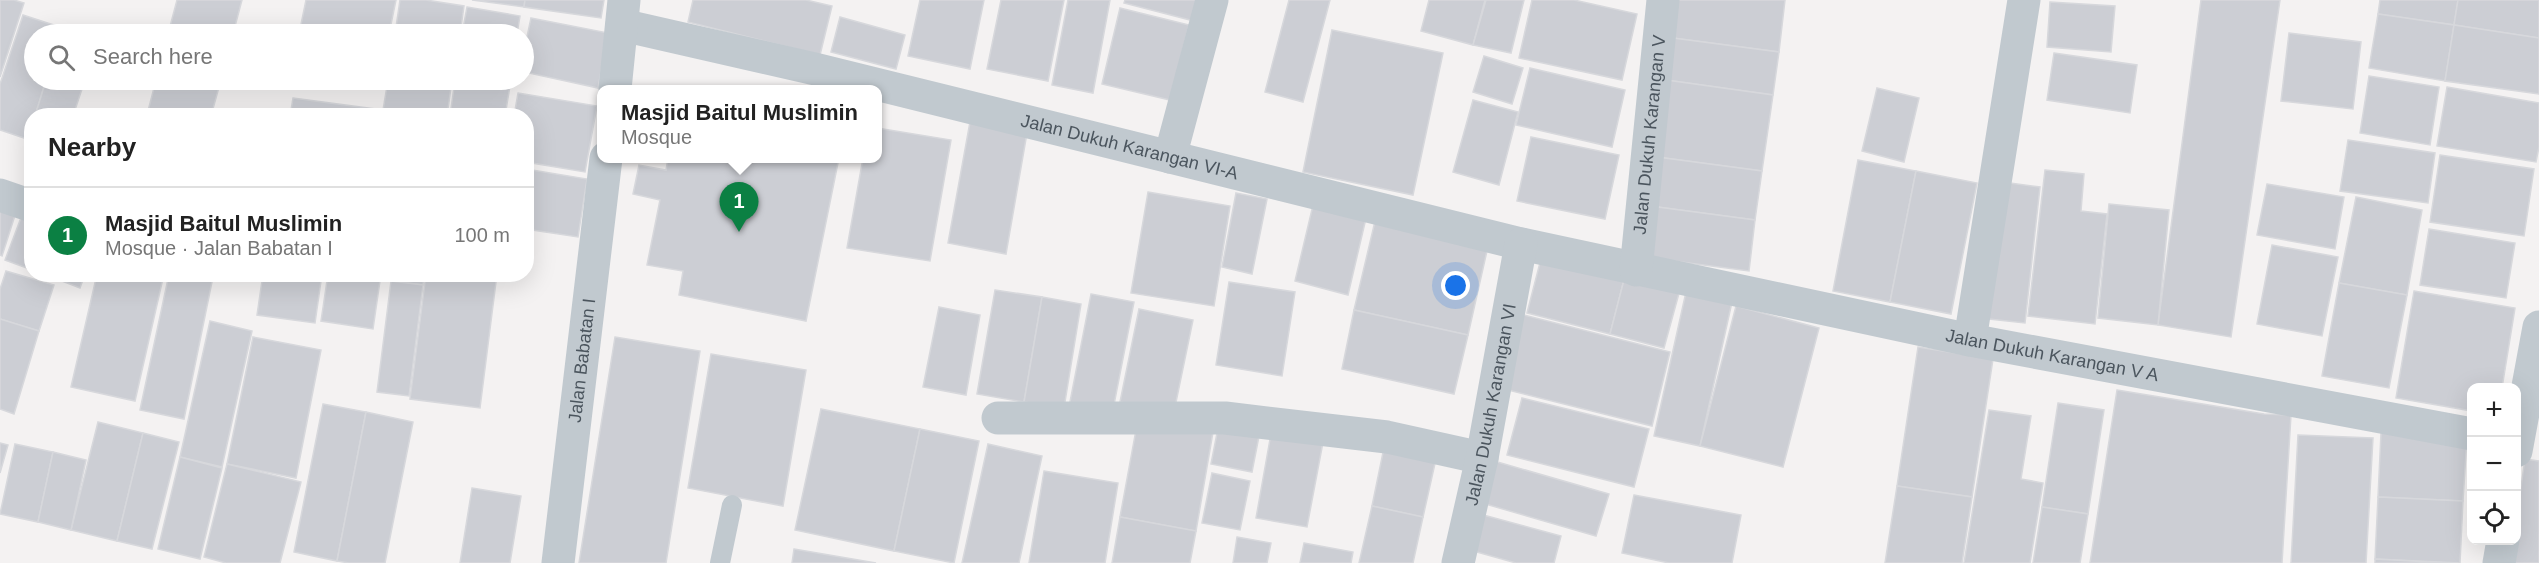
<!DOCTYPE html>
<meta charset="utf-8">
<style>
:root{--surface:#fff;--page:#f6f6f6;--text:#222;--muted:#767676;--line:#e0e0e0;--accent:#0b8043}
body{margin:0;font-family:Arial,sans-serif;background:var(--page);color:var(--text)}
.controls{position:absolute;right:18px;bottom:18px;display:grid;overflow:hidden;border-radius:12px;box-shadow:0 6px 24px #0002}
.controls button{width:54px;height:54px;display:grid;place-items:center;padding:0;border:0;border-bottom:2px solid var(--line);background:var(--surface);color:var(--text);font:30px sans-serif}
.you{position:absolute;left:1456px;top:286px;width:21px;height:21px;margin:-15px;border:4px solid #fff;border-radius:50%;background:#1a73e8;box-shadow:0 0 0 9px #1a73e833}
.badge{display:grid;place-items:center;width:39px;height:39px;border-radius:50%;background:var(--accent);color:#fff;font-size:20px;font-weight:700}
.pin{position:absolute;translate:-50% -50px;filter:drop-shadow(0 2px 3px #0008)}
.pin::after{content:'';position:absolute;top:32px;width:21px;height:18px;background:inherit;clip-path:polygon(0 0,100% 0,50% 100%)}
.popup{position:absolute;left:597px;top:85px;width:285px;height:78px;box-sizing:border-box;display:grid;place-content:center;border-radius:12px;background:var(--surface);filter:drop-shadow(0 2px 4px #0005);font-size:20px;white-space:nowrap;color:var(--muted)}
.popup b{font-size:22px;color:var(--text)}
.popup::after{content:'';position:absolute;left:50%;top:100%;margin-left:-12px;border:12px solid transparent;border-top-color:var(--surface)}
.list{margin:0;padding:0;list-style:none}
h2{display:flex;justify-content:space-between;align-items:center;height:78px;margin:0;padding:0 24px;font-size:26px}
h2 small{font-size:20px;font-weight:400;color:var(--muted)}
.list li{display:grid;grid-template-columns:39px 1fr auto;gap:18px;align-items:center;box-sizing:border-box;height:96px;padding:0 24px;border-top:2px solid var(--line)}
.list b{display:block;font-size:22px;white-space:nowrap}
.list p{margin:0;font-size:20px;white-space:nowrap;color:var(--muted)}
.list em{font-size:20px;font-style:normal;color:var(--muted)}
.icon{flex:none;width:33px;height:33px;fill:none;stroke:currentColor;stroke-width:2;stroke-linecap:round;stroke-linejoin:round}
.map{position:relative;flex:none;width:2539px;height:563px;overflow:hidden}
.search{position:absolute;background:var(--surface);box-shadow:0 6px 24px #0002;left:24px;top:24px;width:510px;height:66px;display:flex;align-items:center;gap:15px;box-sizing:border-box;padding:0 21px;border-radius:33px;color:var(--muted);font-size:22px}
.panel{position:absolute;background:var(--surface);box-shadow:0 6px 24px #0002;left:24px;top:108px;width:510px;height:174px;border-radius:24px}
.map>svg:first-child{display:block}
.building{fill:#ccced4;stroke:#d7d8dc;stroke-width:1.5}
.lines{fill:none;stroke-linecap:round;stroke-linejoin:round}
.lane{stroke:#c1c9cf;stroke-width:20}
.street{stroke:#c1c9cf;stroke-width:33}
.labels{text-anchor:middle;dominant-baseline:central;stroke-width:4.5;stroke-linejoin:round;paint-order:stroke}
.street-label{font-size:18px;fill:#4b555e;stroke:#fff}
</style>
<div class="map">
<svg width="2539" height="563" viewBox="0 0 2539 563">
<rect width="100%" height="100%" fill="#f4f2f2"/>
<g class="building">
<polygon points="0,0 14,0 24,3 0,77"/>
<polygon points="177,0 242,0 233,34 168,34"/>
<polygon points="306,0 396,0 389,34 299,34"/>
<polygon points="400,0 426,0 464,6 460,34 395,34"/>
<polygon points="472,0 525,0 524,7"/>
<polygon points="525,0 604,0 601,18 524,7"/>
<polygon points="693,0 806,0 832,6 820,55 688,22"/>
<polygon points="920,0 984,0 970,69 908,56"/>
<polygon points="1001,0 1064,0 1048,81 987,69"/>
<polygon points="1068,0 1110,0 1093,93 1052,85"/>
<polygon points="1125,0 1200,0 1194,21 1124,3"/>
<polygon points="1289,0 1330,0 1303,102 1265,92"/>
<polygon points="1429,0 1485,0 1473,45 1421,31"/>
<polygon points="1486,0 1524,0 1511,53 1473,45"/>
<polygon points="1532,0 1574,0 1637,14 1622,80 1519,58"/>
<polygon points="1678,0 1785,0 1779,52 1673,38"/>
<polygon points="2201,0 2280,0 2231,337 2158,325"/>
<polygon points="2380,0 2458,0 2454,25 2378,14"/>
<polygon points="2458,0 2539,0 2539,38 2454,25"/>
<polygon points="2050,2 2115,6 2111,52 2047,47"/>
<polygon points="467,7 520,16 517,34 462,34"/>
<polygon points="1120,8 1189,25 1170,100 1102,84"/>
<polygon points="2378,14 2454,25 2445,81 2369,68"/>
<polygon points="23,15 63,28 61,34 34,34 34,80 46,80 35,116 32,116 32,126 27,139 0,130 0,84"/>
<polygon points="840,17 905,35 896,69 831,52"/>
<polygon points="531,18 608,33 598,88 524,72 524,51"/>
<polygon points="2454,25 2539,38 2539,94 2445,81"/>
<polygon points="63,28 84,34 61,34"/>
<polygon points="1332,30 1443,53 1413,195 1303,172"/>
<polygon points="2289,33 2361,42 2353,109 2281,101"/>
<polygon points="1673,38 1779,52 1773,95 1666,80"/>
<polygon points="2054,53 2137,65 2130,113 2047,100"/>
<polygon points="1484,56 1523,68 1512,104 1473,92"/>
<polygon points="1530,68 1625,90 1612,147 1516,125"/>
<polygon points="2369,76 2439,87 2430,145 2360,133"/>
<polygon points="46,80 85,80 73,116 35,116"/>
<polygon points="156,80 221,80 211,116 168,116 148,111"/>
<polygon points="388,80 452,80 447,116 382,116"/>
<polygon points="455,80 511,80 505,116 450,116"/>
<polygon points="1666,80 1773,95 1762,171 1657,157"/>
<polygon points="2447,87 2539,103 2539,147 2536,162 2437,146"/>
<polygon points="1877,88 1919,98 1904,162 1862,151"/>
<polygon points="518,93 597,106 585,172 526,162 526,116 514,116"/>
<polygon points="293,98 375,109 374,116 290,116"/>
<polygon points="1473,100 1518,112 1499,185 1453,172"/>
<polygon points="970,122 1027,133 1006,254 948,243"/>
<polygon points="877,128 951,140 930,261 847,248 863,158 877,158"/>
<polygon points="1531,137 1619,155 1605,219 1517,201"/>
<polygon points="2348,140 2435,153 2428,203 2340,191"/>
<polygon points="2440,155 2534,169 2524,236 2430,222"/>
<polygon points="1657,157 1762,171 1755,220 1650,206"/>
<polygon points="668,158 839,158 806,321 679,295 683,271 647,265 660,200 633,194 639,165 666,170"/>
<polygon points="1858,160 1916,171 1890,302 1833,291"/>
<polygon points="526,169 587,179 578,237 526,229"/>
<polygon points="2045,170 2084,174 2081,211 2107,214 2095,324 2028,316"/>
<polygon points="1916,171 1977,183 1951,314 1890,302"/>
<polygon points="1995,181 2040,187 2025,323 1980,318"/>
<polygon points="2267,184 2344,197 2335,249 2257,235"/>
<polygon points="1148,192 1230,206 1214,306 1131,293"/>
<polygon points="1236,193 1267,199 1252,274 1222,267"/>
<polygon points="2356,197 2422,210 2407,295 2339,283"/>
<polygon points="0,200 18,206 2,256 0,255"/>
<polygon points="1314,201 1367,214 1348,295 1295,281"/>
<polygon points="2109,204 2169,210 2158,325 2098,318"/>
<polygon points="1650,206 1755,220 1749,271 1643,257"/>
<polygon points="22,215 32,219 32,270 5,260"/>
<polygon points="1376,217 1489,242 1468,335 1354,310"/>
<polygon points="2429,229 2515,243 2506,298 2420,285"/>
<polygon points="2272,245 2338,257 2322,336 2257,324"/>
<polygon points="1543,251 1626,272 1610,334 1527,313"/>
<polygon points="6,271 54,285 39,331 0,319 0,289"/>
<polygon points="1626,272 1681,286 1664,348 1610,334"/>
<polygon points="44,274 85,274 80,288"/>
<polygon points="97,274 164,274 135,401 71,387"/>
<polygon points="169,274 213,277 184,419 140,410"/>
<polygon points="263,274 322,274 315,323 257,315"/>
<polygon points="328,274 381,274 373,329 321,321"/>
<polygon points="391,274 424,274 423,285 391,281"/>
<polygon points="426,274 497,274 480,408 410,399"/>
<polygon points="391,281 423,285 409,396 377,392"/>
<polygon points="1229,282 1295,292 1282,376 1216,365"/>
<polygon points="2339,283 2407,295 2389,388 2322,376"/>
<polygon points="995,290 1042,297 1024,402 977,394"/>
<polygon points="2414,291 2515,308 2502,388 2472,388 2472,411 2396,398"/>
<polygon points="1686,292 1732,302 1700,446 1654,436"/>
<polygon points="1091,294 1134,302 1112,415 1069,407"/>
<polygon points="1042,297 1081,304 1064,408 1024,402"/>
<polygon points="1736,306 1819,328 1783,467 1700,446"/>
<polygon points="939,307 980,315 966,395 923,387"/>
<polygon points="1139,309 1193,320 1174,412 1120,402"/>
<polygon points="1354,310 1468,335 1454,394 1342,369"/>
<polygon points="1516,313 1670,352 1652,426 1496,387"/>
<polygon points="0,319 39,331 14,414 0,409"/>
<polygon points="210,321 252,331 222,467 180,457"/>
<polygon points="253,337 321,350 296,478 227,464"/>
<polygon points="615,337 700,351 666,563 579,563"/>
<polygon points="1918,347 1993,359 1972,497 1897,486"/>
<polygon points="711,354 806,370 783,506 688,488"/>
<polygon points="2117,390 2264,414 2291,415 2282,563 2090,563"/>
<polygon points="1522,398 1649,429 1634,487 1507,455"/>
<polygon points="2058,403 2104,410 2088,514 2042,507"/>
<polygon points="323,404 366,412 337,561 294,552"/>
<polygon points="821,409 920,429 894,551 795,530"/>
<polygon points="1989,410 2031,416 2021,479 2043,483 2030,563 1964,563"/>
<polygon points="366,412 413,422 385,563 349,563 337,561"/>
<polygon points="1138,419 1213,432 1196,531 1120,517"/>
<polygon points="98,422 143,433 117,541 71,530"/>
<polygon points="1219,423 1260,431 1252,472 1211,464"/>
<polygon points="1272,428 1324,437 1307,527 1256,518"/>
<polygon points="920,429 979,441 954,563 894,551"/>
<polygon points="143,433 179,442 152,549 117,541"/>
<polygon points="2381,433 2467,437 2463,501 2378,497"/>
<polygon points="2298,435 2373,438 2366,563 2291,563"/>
<polygon points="1386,438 1438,450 1423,517 1372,506"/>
<polygon points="0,443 8,445 0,473"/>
<polygon points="15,444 53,452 38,522 0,514"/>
<polygon points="988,444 1042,456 1019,563 962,563"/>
<polygon points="53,452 86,460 71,530 38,522"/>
<polygon points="180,457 222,468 200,559 158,549"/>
<polygon points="2525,459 2539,461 2539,563 2511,563 2516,540 2516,522"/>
<polygon points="1494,461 1609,494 1596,536 1482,503"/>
<polygon points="227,464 301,482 280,563 226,563 204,557"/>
<polygon points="1044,471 1118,483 1105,563 1029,563"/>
<polygon points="1212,473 1250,481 1240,530 1202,523"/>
<polygon points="1897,486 1972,497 1962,563 1885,563"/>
<polygon points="472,488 521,496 510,563 460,563"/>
<polygon points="1634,495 1741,515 1732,563 1669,563 1622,553"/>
<polygon points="2378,497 2463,501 2460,563 2375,559"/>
<polygon points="1372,506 1423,517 1413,563 1359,563"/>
<polygon points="2042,507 2088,514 2080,563 2033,563"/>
<polygon points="1476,513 1561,536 1554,563 1516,563 1466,549"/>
<polygon points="1120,517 1196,531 1190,563 1112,563"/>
<polygon points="1237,537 1271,543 1267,563 1233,563"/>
<polygon points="1304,543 1353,552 1351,563 1300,563"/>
<polygon points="794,549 876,563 792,563"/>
<polygon points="2375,559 2448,563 2375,563"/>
</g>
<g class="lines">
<polyline class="lane" points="720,563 732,505"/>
<g class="street">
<path id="s1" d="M622,25L815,69L1521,244L1970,340L2472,434"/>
<polyline points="615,89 624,0"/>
<polyline points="1170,157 1212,0"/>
<polyline points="0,195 32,206"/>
<path id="s2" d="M1636,270L1663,0"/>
<polyline points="1970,340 2024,0"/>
<polyline points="998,418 1225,418 1387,437 1482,458"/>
<polyline points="2516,451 2539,327"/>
<path id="s3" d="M558,563L606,158"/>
<path id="s4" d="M1458,563L1482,458L1521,244"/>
<polyline points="2499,563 2503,540"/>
</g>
</g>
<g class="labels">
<g class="street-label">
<text stroke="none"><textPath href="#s2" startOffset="136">Jalan Dukuh Karangan V</textPath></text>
<text stroke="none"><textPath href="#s1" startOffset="522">Jalan Dukuh Karangan VI-A</textPath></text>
<text stroke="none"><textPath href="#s1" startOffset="1468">Jalan Dukuh Karangan V A</textPath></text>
<text stroke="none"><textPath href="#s3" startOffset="204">Jalan Babatan I</textPath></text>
<text stroke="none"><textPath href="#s4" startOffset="162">Jalan Dukuh Karangan VI</textPath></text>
</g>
</g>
</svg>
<div class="controls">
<button>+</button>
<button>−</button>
<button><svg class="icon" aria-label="locate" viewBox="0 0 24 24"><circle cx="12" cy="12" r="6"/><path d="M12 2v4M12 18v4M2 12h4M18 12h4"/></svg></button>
</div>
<div class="you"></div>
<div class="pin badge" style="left:739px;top:232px">1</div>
<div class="popup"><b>Masjid Baitul Muslimin</b>Mosque</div>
<div class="search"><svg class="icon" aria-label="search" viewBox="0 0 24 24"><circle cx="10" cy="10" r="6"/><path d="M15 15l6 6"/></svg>Search here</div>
<section class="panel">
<h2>Nearby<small></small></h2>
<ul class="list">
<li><span class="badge">1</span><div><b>Masjid Baitul Muslimin</b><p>Mosque · Jalan Babatan I</p></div><em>100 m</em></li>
</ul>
</section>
</div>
